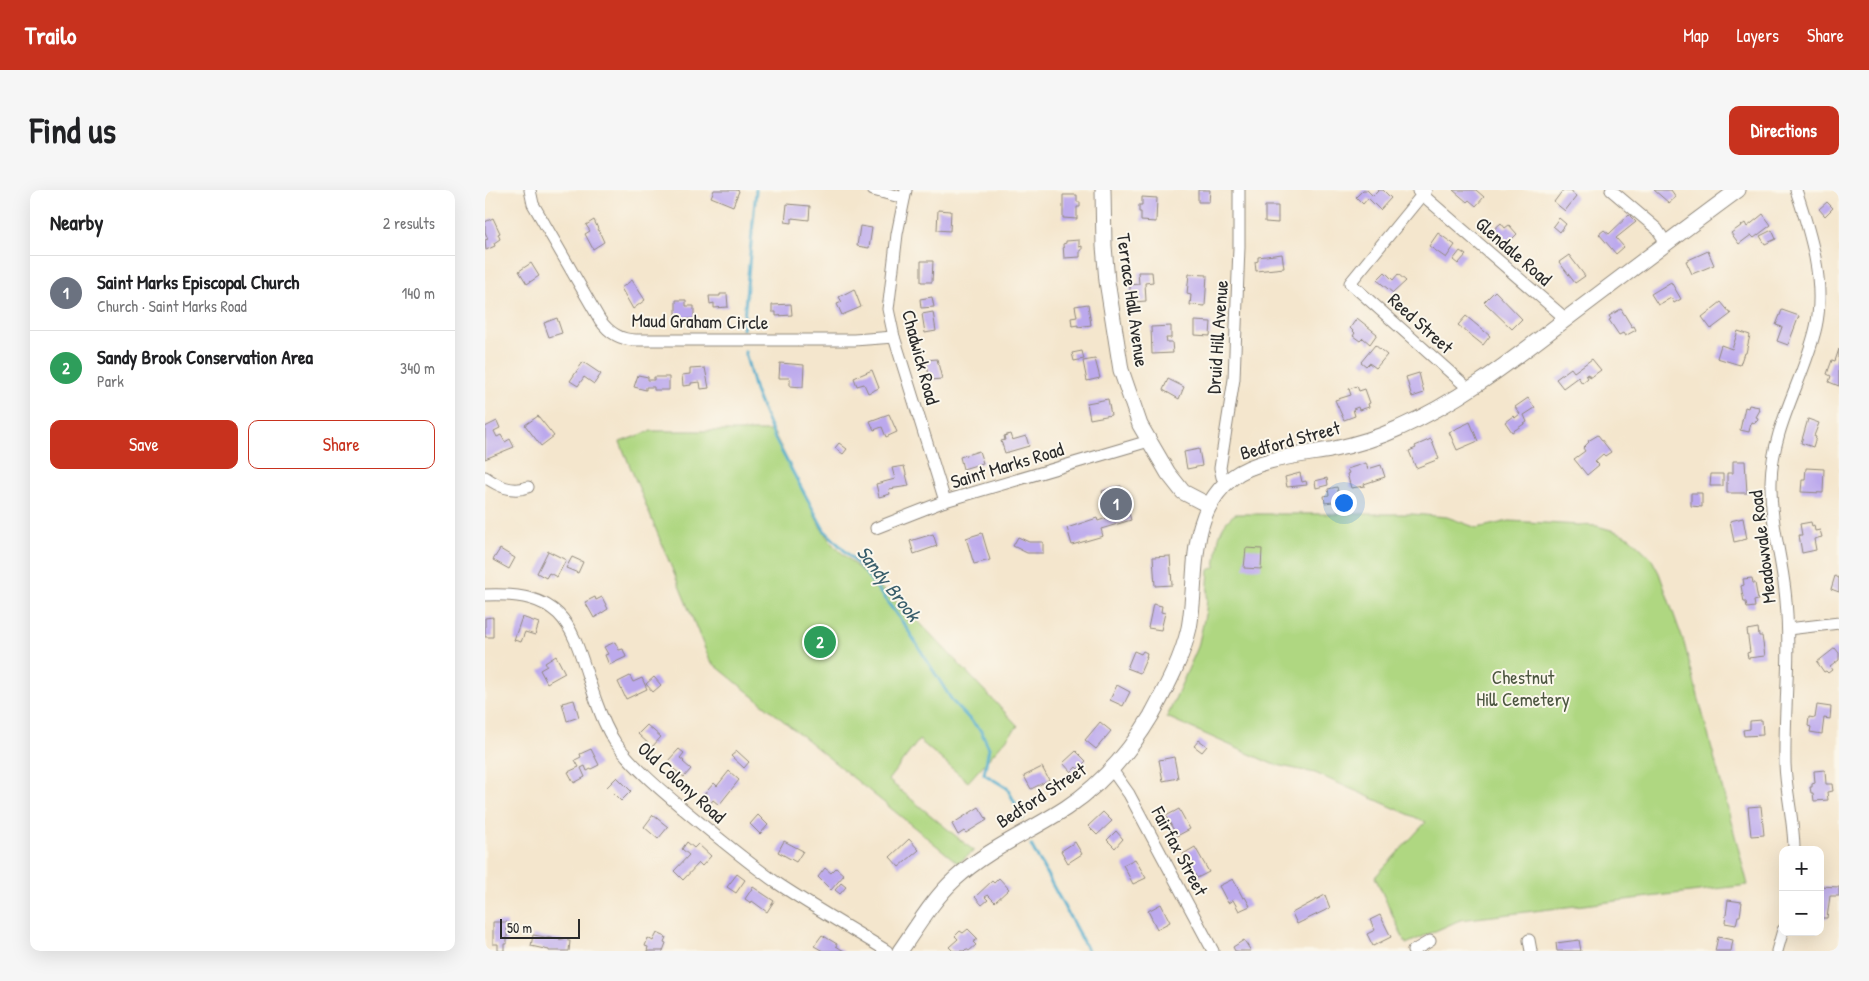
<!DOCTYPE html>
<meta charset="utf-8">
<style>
:root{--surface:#fff;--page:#f6f6f6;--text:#202124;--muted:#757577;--line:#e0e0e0;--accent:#c8321e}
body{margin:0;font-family:"Patrick Hand",sans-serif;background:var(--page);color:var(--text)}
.controls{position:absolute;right:15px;bottom:15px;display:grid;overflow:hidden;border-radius:10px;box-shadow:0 5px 20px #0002}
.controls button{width:45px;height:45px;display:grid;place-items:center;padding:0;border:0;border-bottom:1px solid var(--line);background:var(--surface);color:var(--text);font:25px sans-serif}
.scale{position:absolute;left:15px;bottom:12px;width:80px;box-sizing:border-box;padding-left:5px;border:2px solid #2b2b2b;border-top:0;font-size:14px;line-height:18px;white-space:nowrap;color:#2b2b2b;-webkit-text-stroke:4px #fbf7ec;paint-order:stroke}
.you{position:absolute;left:858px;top:312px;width:18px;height:18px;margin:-12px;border:4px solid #fff;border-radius:50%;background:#1a73e8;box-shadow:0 0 0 8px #1a73e833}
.badge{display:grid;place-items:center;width:32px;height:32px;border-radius:50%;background:var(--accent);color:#fff;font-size:16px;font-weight:700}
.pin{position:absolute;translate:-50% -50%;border:2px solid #fff;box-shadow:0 1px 5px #0006}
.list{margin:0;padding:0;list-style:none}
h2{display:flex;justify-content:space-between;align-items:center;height:65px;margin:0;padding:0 20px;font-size:21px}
h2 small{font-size:16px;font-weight:400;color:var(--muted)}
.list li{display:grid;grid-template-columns:32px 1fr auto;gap:15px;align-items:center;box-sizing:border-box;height:75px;padding:0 20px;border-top:1px solid var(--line)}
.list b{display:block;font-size:19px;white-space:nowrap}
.list p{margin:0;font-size:16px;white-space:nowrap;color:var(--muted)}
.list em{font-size:16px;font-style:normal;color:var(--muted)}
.actions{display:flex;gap:10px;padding:15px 20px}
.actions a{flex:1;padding:11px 0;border:1px solid var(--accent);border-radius:10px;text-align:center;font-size:18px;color:var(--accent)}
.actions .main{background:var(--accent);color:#fff}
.map{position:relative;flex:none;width:1354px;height:761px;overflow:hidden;border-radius:10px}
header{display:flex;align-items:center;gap:30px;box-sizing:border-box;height:70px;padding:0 25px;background:var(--accent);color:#fff}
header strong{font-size:24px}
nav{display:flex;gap:28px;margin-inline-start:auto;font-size:18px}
.intro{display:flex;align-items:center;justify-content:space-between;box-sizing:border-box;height:120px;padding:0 30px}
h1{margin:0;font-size:35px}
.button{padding:12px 22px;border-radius:10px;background:var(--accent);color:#fff;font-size:18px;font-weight:700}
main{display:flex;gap:30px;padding:0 30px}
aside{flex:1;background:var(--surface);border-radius:10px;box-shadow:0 5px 20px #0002}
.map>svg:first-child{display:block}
.green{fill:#afd781;stroke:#6d8156}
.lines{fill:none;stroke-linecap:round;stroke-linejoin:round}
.stream{stroke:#4dabcc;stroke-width:3}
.building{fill:#bca9ed}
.street-casing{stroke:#90887c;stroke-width:13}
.secondary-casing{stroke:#90887c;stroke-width:17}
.street{stroke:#fff;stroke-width:11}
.secondary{stroke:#fff;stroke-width:15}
.labels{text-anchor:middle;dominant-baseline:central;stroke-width:4;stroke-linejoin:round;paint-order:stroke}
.street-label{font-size:19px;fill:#2b2b2b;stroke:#fbf7ec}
.park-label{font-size:19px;fill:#4c5640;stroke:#fbf7ec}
.water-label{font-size:20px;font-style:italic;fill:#395e6b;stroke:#fbf7ec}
</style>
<header>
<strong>Trailo</strong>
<nav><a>Map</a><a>Layers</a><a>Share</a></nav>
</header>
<div class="intro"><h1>Find us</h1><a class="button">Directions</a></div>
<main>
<aside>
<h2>Nearby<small>2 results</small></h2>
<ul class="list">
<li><span class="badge" style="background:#6b7280">1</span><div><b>Saint Marks Episcopal Church</b><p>Church · Saint Marks Road</p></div><em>140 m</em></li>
<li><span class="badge" style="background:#2e9e5b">2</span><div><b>Sandy Brook Conservation Area</b><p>Park</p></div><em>340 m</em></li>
</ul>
<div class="actions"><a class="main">Save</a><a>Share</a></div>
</aside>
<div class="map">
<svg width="1354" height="761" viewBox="0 0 1354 761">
<rect width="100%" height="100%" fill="#fbf7ec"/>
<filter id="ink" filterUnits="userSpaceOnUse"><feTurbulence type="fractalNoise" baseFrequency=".02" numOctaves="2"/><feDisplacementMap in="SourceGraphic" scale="10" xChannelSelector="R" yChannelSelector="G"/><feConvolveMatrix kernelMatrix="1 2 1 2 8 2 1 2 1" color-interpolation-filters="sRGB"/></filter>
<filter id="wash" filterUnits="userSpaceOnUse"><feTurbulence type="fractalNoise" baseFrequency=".0096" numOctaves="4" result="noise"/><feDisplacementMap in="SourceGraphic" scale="20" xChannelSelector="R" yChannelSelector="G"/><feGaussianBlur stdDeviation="1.12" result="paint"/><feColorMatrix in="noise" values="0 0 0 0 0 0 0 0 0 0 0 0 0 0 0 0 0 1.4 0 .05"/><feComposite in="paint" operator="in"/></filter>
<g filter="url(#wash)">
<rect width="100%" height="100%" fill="#f4e6cd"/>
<g class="green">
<polygon points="166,241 288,241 336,338 348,355 435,433 533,536 483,592 434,550 403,590 489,661 473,673 225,471 135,252"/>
<path d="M750,324H927L962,327L992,338L1024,331L1112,336L1133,342L1145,348L1166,368L1174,383L1199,453L1263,695L975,730L921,754L890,687L941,632L830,583L787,574L682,527L713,457L721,420L724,380L730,377C734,355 730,339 750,324Z"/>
</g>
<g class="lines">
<g class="stream">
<polyline points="258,139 271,0"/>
<polyline points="260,162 270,201 290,249 339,340 376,377 421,437 468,512 496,541 504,558 499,584 522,598 538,628"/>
<polyline points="546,655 603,761"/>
</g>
</g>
<g id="blocks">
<g class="building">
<polygon points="229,0 251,0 254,1 248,16 226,7"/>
<polygon points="713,0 725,0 724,12 713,12"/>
<polygon points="878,0 882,0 888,6 894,0 898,0 906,8 895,20 883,8 878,14 871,7"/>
<polygon points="968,0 991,0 999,7 991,16 984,10 982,12"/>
<polygon points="1078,0 1086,0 1091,7 1080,21 1069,12"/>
<polygon points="1169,0 1186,0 1191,7 1184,13"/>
<polygon points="578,5 592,5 592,12 595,12 595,17 592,17 592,29 578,28"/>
<polygon points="657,7 672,8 671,32 656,31 656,22 654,22 654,15 657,15"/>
<polygon points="1342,12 1348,18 1340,26 1334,19"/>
<polygon points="302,14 325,16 324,30 307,28 307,33 300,32"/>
<polygon points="780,16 793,16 793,33 780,32"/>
<polygon points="453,20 466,21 465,41 452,40"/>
<polygon points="1278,24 1286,35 1269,48 1266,45 1254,54 1246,43 1260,33 1262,37"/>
<polygon points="1144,25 1151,32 1131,48 1139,57 1131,64 1114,44 1119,40 1124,44"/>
<polygon points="8,28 15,43 13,44 15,49 9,53 10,56 1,60 0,50 3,49 0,42 0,32"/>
<polygon points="1074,28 1081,34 1075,42 1068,36"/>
<polygon points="109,30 119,52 108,59 100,44 105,41 101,35"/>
<polygon points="1016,33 1020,38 1024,35 1032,44 1022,54 1017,49 1016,50 1007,41"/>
<polygon points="375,36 387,38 384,58 372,56"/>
<polygon points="1287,40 1291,49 1280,54 1275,46"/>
<polygon points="953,43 970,55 961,68 944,56"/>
<polygon points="594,50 594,57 597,56 597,60 595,60 595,67 579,68 578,54 581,53 581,51"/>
<polygon points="975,61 981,65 973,74 968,70"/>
<polygon points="1223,61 1229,75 1207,84 1201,71"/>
<polygon points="797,64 799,78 771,81 770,72 773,71 773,67"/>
<polygon points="1084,65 1100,86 1090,93 1074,72"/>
<polygon points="436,71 448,71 447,92 436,92"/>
<polygon points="46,73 54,86 42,94 34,81"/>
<polygon points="653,82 667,82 668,92 660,93 661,111 649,112 648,103 645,104 645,95 654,94"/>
<polygon points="900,82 908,90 913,84 921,91 908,103 892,90"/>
<polygon points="704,84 722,85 720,116 705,115 706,105 702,104"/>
<polygon points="147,90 160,110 148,119 136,98"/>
<polygon points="1186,92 1196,109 1189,113 1186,108 1173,115 1166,104"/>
<polygon points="369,99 376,117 357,125 352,114 357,112 354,107"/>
<polygon points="1010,101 1037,129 1027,139 999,112"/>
<polygon points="235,104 242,104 243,117 229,118 229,113 225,114 224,106 235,106"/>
<polygon points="447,107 449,117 436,118 435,109"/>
<polygon points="191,110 201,110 201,116 209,116 209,129 191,129"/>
<polygon points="1236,112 1246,124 1226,139 1217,127"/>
<polygon points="306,114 307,125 291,126 291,122 287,122 287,115"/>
<polygon points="603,114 606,135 593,137 593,135 587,136 586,128 592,127 590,116"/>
<polygon points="1136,119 1147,137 1149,136 1151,140 1140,146 1138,143 1134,145 1124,130 1126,129 1124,126"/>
<polygon points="1297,120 1314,126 1303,155 1292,151 1297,137 1291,135"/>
<polygon points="448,122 451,141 440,143 437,124"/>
<polygon points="981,126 1005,146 998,155 973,135"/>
<polygon points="72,128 77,143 64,147 59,133"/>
<polygon points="872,128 892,144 885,154 878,148 875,151 868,146 870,143 865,138"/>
<polygon points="710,131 726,132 725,146 710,145"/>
<polygon points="686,136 686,148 681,148 682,152 687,152 688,163 667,164 666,137"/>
<polygon points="1253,141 1265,145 1261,163 1259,163 1255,175 1232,168 1236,155 1247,159"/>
<polygon points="890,155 902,165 891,178 884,173 881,176 876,172"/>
<polygon points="1354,159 1354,196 1344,192 1346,186 1342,184 1347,170 1350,171"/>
<polygon points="597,161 599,169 589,171 587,163"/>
<polygon points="452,169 457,189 445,190 441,170"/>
<polygon points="610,169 615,188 602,191 598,171"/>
<polygon points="1107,169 1116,180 1105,188 1103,184 1101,185 1103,188 1097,193 1093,187 1078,198 1071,189 1086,178 1089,182"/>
<polygon points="98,172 116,184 109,194 99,187 93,196 85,191"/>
<polygon points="295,173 319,175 318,197 305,196 305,188 294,188"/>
<polygon points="220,178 224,198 216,199 215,192 206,193 206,195 198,196 197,185 205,184 205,179"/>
<polygon points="387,180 394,198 383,203 379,194 372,196 369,188"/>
<polygon points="934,183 939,203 927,207 921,187"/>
<polygon points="153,185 163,187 163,190 169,190 169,187 184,187 184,200 169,200 169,197 161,197 161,200 149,197"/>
<polygon points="683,189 699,197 694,209 678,200"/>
<polygon points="872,196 874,201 880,199 885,213 883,214 884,217 874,220 873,217 868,219 870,226 859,230 850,210 866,205 864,199"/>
<polygon points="1043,208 1050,218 1039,225 1042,232 1027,242 1020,232 1028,226 1030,228 1035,224 1030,217"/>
<polygon points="623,209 626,225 605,229 602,213"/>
<polygon points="1264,215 1274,217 1273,220 1275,220 1271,227 1273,228 1272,231 1271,230 1270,233 1266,232 1264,242 1255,240 1260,217 1263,218"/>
<polygon points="404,224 412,242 401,247 397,237 389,240 385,231"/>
<polygon points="53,226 69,246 56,256 40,235"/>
<polygon points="1323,229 1334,233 1329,246 1331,247 1328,257 1316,253"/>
<polygon points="12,231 15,238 9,241 12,247 16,245 20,252 25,249 29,257 0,269 0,237"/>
<polygon points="985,232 993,251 972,260 964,242"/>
<polygon points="525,244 527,250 541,246 544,256 520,263 516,251 520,250 519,246"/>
<polygon points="1113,245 1126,262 1120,266 1118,264 1110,271 1114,275 1102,285 1089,269 1100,261 1098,258 1104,252 1103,251"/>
<polygon points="946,249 954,269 931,278 924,261 931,258 930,256"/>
<polygon points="354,253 362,259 358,264 350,258"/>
<polygon points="714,259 717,276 702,279 699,262"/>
<polygon points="494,261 498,273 478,279 475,267"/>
<polygon points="1248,271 1260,271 1262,303 1242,303 1242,283 1248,283"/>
<polygon points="881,273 883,279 896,275 900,287 879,294 880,296 866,298 862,284 864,283 862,279"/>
<polygon points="419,276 424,296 404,299 405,304 394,307 391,294 410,289 407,278"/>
<polygon points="1321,278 1339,279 1338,303 1316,302 1317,290 1320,290"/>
<polygon points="815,283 817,292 821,291 822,295 802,297 800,287"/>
<polygon points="1226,284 1238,284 1238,296 1225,296"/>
<polygon points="842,288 843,295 831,298 830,291"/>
<polygon points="636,296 646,330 616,339 618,346 587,355 582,338 612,328 613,331 624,327 617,301"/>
<polygon points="852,297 855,311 840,313 839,306 844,305 843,299"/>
<polygon points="1206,303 1217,303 1217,317 1206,316"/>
<polygon points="1258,328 1262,349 1249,352 1245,331"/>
<polygon points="1326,332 1327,336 1329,335 1330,341 1335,340 1337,347 1329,349 1331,360 1317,363 1314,345 1317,345 1315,334"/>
<polygon points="497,343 505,370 489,374 481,348"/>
<polygon points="448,344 452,356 429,364 425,351"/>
<polygon points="533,347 544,352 558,352 558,363 542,363 528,356"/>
<polygon points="761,358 777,359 776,379 759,378"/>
<polygon points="15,359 30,368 24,379 8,370"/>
<polygon points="63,361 81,370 72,387 64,383 61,388 52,383"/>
<polygon points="685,366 687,395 670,396 668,367"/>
<polygon points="87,367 98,372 93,383 81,378"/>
<polygon points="1350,386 1354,388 1354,402 1346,399"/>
<polygon points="1267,388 1268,393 1270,393 1273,410 1269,411 1270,417 1262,418 1261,412 1259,412 1256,396 1259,395 1258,389"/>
<polygon points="110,407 111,410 117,407 123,419 109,428 100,412"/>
<polygon points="668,414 677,416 676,422 680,423 676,440 663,438"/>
<polygon points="8,427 8,447 0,447 0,428"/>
<polygon points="37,427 54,433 50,445 40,442 36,452 29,450"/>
<polygon points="1273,438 1274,446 1277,446 1280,466 1263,468 1262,463 1265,462 1262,440"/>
<polygon points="130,452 134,460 138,459 141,467 124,475 120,465 123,464 119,457"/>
<polygon points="1350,458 1354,463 1354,470 1345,477 1347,480 1343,483 1341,481 1339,482 1332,472"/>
<polygon points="649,461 656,464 658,461 662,463 661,467 662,467 655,483 642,478"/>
<polygon points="71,466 80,483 62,493 55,480 62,476 60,473"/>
<polygon points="145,486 148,492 157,488 162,499 141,509 133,492"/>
<polygon points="169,487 176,495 168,502 161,494"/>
<polygon points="632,495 645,502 638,516 625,510"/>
<polygon points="89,510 94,527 82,531 77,513"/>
<polygon points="1332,515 1346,517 1345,529 1339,528 1337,544 1325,542 1326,537 1323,536 1324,527 1330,528"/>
<polygon points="1277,530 1278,545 1259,546 1258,540 1265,539 1265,531"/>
<polygon points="615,532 626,541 611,559 600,550"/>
<polygon points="162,535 176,547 167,557 153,544"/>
<polygon points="714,550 722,556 717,562 709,556"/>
<polygon points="106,559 114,575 102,581 100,576 96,578 100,587 89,593 83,582 94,577 90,570 96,567 95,564"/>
<polygon points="194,559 199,563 195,568 199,571 198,572 206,579 199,587 181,573"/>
<polygon points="252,561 264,572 259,578 246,566"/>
<polygon points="591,561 601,571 593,579 591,577 586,582 578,573"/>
<polygon points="689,567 693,588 678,591 674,570"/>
<polygon points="557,577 564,590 546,599 539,586"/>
<polygon points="1340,580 1341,594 1347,594 1348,601 1342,602 1343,610 1329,611 1328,603 1326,603 1325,597 1327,597 1327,594 1330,593 1329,581"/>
<polygon points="244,581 254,590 234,615 228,610 225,614 217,607 229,593 232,596"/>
<polygon points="132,587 146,601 136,611 122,597"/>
<polygon points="1276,616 1279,645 1266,646 1263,617"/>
<polygon points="494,617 502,630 481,643 479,641 473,645 467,634"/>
<polygon points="694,619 705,639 692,646 681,626"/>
<polygon points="618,622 627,631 612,645 603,636"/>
<polygon points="168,625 183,637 173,649 159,637"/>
<polygon points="273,625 283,635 275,644 265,634"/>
<polygon points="631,641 638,649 630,658 622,650"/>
<polygon points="424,649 434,660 414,677 405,667"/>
<polygon points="299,651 318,661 311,672 293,662"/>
<polygon points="202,652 209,658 213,654 226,666 217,676 214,673 198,690 189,681 204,665 197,659"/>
<polygon points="590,652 597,664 583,673 576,661"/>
<polygon points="710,657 724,682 712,688 698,664"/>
<polygon points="650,669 661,688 648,694 638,675"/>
<polygon points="340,678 346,683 351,678 359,685 346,700 333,687"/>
<polygon points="252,684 260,690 251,703 242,697"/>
<polygon points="514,688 524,699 510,712 503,705 500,707 503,710 497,715 490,707 507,691 509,693"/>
<polygon points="748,689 758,708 760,707 765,716 754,721 748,710 743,713 734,696"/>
<polygon points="356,693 361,697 355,704 350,700"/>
<polygon points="1335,696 1354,697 1354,706 1345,706 1342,728 1335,728"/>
<polygon points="268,697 289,711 282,722 267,711 266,713 260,709"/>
<polygon points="840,705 845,718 812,734 807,723"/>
<polygon points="1243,710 1257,712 1255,726 1253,726 1251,735 1240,733"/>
<polygon points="676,714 685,732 672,739 663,721"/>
<polygon points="895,725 906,747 888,756 882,744 890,740 885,730"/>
<polygon points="8,732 22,732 22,754 19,754 19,761 13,761 13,754 8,754"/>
<polygon points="483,739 493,749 488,752 491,755 484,761 481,759 479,761 468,761 464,757 473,749 470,746 475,741 478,743"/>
<polygon points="172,743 181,747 179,752 181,753 178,761 162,761 163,757 160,756 163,748 168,751"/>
<polygon points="48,745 85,751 84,761 64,761 64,760 46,756"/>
<polygon points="337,745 352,754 351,756 359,761 338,761 329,756"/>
<polygon points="1233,747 1248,750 1246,761 1230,761"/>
<polygon points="759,750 766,761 750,761 748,757"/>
<polygon points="1094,750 1096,761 1072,761 1071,753"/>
</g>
</g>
</g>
<g filter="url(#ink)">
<use href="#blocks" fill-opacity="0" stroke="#90887c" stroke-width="1"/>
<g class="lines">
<g class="street-casing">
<g id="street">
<path d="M45,0L48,14L115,130C124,143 136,150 151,150H369L409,147"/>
<polyline points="388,0 419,8"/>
<polyline points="421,0 412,44 404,112 403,119 409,147 460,311"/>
<polyline points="941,0 865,93 984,199"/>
<polyline points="1126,0 1172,39 1182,54"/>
<polyline points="933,1 1081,129"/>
<path d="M0,287C13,296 27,303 43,297"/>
<polyline points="742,293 737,287 735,278 749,189 754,57 754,0"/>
<polyline points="391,338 460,311 664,251"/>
<path d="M0,405C87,401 87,442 111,511C116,525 121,539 130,552C150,579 177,601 203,623C232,647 261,671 292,693C328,717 365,738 402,761"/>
<polyline points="1303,439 1354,433"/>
<polyline points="627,580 644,604 728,761"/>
<path d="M1309,660C1309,631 1301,603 1300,574C1299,519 1306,466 1301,411C1298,370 1285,334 1286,292C1287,236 1319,190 1331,137C1341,92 1325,42 1311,0"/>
<polyline points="1044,750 1046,761"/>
<polyline points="928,761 945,751"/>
<polyline points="1292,761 1298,740"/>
</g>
</g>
<g class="secondary-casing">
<g id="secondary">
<polyline points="618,0 619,56 622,91 636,180 655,235 683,283 698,302 723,315"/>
<path d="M415,761C432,737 448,709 470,689C503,659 544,642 581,618C617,594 644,563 666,526C681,498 697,469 704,438C714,386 700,325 748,287C771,269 816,265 845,260C869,255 893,248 914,238C976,211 1031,167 1085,126C1141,84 1197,41 1253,0"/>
</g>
</g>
<use href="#street" class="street"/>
<use href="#secondary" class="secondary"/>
</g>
</g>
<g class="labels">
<g class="street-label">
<text transform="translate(1029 61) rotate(41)">Glendale Road</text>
<text transform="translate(648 110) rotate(82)">Terrace Hall Avenue</text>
<text transform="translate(215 131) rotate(1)">Maud Graham Circle</text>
<text transform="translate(936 133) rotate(42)">Reed Street</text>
<text transform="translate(732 147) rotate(-86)">Druid Hill Avenue</text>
<text transform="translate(436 167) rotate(75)">Chadwick Road</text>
<text transform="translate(805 250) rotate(-15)">Bedford Street</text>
<text transform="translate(522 275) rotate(-17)">Saint Marks Road</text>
<text transform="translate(1277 357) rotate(-97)">Meadowvale Road</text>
<text transform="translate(197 592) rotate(42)">Old Colony Road</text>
<text transform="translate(556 605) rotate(-33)">Bedford Street</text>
<text transform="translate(695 661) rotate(62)">Fairfax Street</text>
</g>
<g class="park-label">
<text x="1038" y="487">Chestnut<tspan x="1038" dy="22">Hill Cemetery</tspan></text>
</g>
<g class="water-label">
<text transform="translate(404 393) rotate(52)">Sandy Brook</text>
</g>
</g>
</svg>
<div class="controls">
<button>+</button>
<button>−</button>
</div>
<div class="scale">50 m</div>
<div class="you"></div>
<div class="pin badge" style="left:631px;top:314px;background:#6b7280">1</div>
<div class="pin badge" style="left:335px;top:452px;background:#2e9e5b">2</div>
</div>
</main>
